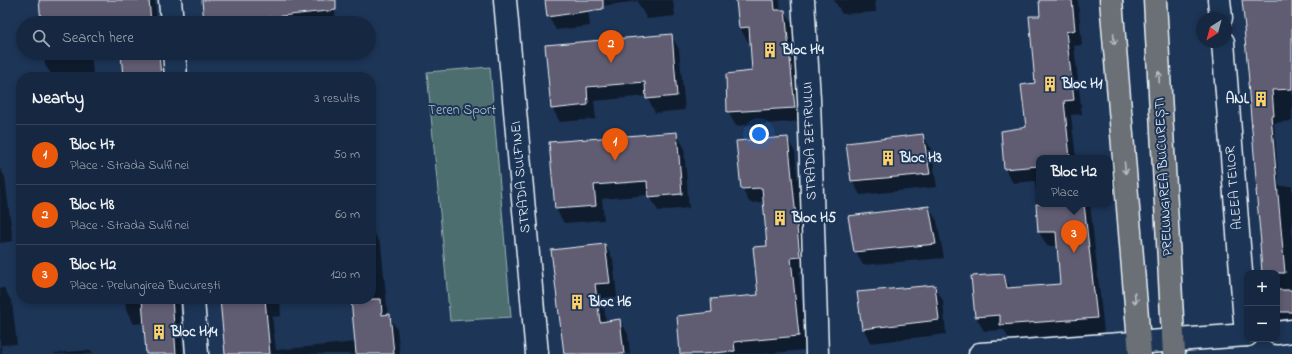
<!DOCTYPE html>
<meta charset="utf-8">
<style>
:root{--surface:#162841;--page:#1f3048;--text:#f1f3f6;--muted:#9ea6b1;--line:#35445a;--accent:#ea580c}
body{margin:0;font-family:"Indie Flower",sans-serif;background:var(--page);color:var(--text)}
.controls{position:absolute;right:12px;bottom:12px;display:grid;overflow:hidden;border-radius:8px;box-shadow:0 2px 6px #0003}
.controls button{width:36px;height:36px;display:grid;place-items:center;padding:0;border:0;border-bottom:1px solid var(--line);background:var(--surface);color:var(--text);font:20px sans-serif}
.compass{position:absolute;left:1196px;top:12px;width:36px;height:36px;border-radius:50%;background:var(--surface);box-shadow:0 2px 6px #0003;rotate:216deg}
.you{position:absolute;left:759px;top:134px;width:14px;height:14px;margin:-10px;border:3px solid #fff;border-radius:50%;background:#1a73e8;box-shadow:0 0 0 6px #1a73e833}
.badge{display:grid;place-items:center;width:26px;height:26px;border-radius:50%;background:var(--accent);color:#fff;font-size:13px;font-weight:700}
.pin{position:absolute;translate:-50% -33px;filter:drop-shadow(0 1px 2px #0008)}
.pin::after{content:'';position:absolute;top:21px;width:14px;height:12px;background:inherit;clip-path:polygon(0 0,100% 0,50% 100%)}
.popup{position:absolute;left:1036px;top:155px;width:76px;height:52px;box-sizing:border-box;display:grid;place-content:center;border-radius:8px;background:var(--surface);filter:drop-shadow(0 1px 3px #0005);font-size:13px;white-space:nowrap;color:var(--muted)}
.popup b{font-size:15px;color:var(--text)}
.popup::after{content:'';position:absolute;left:50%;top:100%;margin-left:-8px;border:8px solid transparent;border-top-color:var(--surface)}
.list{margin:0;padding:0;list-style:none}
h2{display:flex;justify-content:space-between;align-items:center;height:52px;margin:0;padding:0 16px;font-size:17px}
h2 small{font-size:13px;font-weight:400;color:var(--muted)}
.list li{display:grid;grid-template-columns:26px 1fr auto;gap:12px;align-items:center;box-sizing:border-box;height:60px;padding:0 16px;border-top:1px solid var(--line)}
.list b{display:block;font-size:15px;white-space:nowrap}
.list p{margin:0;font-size:13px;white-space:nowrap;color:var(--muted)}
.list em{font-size:13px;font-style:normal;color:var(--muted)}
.icon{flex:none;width:22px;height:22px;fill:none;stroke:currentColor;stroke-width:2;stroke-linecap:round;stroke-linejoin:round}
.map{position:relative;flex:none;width:1292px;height:354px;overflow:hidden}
.search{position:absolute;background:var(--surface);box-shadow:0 2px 6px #0003;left:16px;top:16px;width:360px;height:44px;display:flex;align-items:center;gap:10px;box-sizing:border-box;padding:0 14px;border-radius:22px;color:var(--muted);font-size:15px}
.panel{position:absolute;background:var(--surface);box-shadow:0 2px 6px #0003;left:16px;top:72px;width:360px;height:232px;border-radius:16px}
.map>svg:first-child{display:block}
.green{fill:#4d6e6e;stroke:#9ab0b3}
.shadow{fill:#0007}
.building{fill:#615c72;stroke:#e8f1f8}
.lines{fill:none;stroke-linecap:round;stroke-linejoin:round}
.minor-casing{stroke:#e8f1f8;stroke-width:25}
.major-casing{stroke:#e8f1f8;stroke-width:25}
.minor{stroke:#1d3557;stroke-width:22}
.major{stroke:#6a7074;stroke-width:22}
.oneway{stroke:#b6bdc3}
.labels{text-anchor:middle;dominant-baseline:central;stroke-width:4;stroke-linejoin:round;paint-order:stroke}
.poi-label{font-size:14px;font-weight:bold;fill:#e8f1f8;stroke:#1d3557;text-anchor:start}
.park-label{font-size:14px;fill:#b2c3c8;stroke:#1d3557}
.street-label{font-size:14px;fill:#e8f1f8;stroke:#1d3557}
</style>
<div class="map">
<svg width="1292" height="354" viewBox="0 0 1292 354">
<rect width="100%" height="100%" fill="#1d3557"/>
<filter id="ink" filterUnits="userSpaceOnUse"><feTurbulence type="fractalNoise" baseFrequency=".025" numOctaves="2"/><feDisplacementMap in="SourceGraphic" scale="8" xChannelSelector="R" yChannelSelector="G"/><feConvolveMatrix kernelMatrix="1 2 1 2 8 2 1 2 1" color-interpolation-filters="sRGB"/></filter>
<g filter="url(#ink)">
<polygon class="green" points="490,67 511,317 450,321 427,72"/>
<g class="shadow">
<polygon points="40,0 155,0 157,23 42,23"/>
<polygon points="203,0 334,0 336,23 205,23"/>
<polygon points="546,0 673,0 675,16 647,19 639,5 638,1 588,8 590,26 556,30 548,16"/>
<polygon points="737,0 780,0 781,11 785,11 793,25 802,121 736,126 728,112 753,72 751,42 748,42 740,28"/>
<polygon points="834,0 875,0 876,12 842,14"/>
<polygon points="1040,0 1078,0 1082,45 1074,46 1082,114 1071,115 1076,158 1039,158 1039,204 1090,204 1104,332 1009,339 1004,330 984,331 976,317 1003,275 1011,288 1061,285 1058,246 1047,246 1039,232 1035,181 1013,183 1005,169 1027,128 1036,84 1041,17"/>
<polygon points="1243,0 1292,0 1292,121 1274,123 1279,186 1292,186 1292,318 1277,319 1277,273 1263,273 1262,244"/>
<polygon points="671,35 679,49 685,110 655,113 647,96 594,101 596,119 560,122 552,108"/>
<polygon points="44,53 91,53 93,75 53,77 45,65"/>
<polygon points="122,53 164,53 168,77 113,77 124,76"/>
<polygon points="214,53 229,53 215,54"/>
<polygon points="333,73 335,77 294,77"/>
<polygon points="676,133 684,147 689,208 658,211 649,195 602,199 604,220 564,223 556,209"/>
<polygon points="923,135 931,149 937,187 860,195 852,180"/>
<polygon points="787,138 795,152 807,271 799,272 806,350 762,354 681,354 713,313 759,296 768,247 764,202 750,203 742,189 737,142"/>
<polygon points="0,168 5,177 13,241 0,243"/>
<polygon points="929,207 937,221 944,258 863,265 855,251"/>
<polygon points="371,231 373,231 381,245 388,315 397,329 400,354 226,354 221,299 280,299 281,316 272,317 276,350 356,342 352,299 371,299"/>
<polygon points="605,245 613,259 617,297 603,298 606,322 620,320 628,334 630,354 565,354"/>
<polygon points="935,286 943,301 946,334 871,343 863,328"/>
<polygon points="0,288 4,288 12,302 17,344 1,345 2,354 0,354"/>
<polygon points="125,299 179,299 183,354 147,354 145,323 134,324 126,310"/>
<polygon points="91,350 93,354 54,354 54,353"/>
</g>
<g class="building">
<polygon points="39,0 149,0 151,23 41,23"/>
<polygon points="202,0 336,0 336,10 235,21 235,23 204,23"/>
<polygon points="545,0 603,0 603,9 547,17"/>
<polygon points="736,0 774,0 775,10 785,10 795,108 727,112 726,74 752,71 749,27 739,28"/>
<polygon points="1039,0 1072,0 1075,30 1066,32 1074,100 1064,101 1070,158 1039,158 1039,166 1004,169 1001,131 1026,127 1021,85 1035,83 1029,16 1040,16"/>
<polygon points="1242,0 1292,0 1292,89 1272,90 1274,116 1271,116 1285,273 1262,273 1260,243 1261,243 1256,190 1257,190 1248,82 1249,81 1244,28 1245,28"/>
<polygon points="672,34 677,96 646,99 645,82 587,87 588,105 551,109 545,45"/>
<polygon points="121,53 159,53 161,77 123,77"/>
<polygon points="677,132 682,194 648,197 647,181 594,185 596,206 555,209 549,142"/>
<polygon points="923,134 930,174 851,181 846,143"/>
<polygon points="788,137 800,257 791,258 799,336 734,342 735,351 703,354 680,354 677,316 712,312 711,299 758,295 753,247 767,246 762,188 741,189 736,141"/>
<polygon points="1036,204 1084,204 1097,318 1000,325 1000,315 975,317 971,276 1004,274 1007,288 1060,284 1056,232 1038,232"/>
<polygon points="929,206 936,244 854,252 848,216"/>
<polygon points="605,244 610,283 595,284 600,322 620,319 624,354 564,354 551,250"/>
<polygon points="935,285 939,320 862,329 857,292"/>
<rect x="1277" y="290" width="15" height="22"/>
<polygon points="142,299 172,299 176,354 146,354"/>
<polygon points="220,299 265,299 270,354 225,354"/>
<polygon points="351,299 381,299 382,315 390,314 394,354 356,354"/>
</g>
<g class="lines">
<g class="minor-casing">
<g id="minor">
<polyline points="170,0 172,23"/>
<polyline points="505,0 537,354"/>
<polyline points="803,0 809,99 817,354"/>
<polyline points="1219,0 1221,18"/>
<polyline points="1223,42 1246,335"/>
<polyline points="174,53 176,77"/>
<polyline points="193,299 197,354"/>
<polyline points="1277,333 1292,331"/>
<polyline points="980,354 1247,335"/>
</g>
</g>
<g class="major-casing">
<g id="major">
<polyline points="1111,0 1140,354"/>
<polyline points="1155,0 1174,354"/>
</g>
</g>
<use href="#minor" class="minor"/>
<use href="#major" class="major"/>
</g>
<defs><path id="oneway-shaft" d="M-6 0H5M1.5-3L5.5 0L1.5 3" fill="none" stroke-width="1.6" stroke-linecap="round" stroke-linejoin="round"/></defs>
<g class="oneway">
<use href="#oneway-shaft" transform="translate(1114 39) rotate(85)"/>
<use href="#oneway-shaft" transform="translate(1159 77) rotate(-93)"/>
<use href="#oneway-shaft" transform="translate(1125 168) rotate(85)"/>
<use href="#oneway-shaft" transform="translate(1135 298) rotate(85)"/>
</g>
</g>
<defs>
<g id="building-bare" transform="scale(1.2)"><path d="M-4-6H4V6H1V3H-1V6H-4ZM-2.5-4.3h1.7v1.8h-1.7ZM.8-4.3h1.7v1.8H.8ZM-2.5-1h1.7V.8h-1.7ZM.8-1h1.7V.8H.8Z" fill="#ffd166" stroke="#1d3557" stroke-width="2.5" paint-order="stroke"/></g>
</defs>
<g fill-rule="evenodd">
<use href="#building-bare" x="770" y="50"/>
<use href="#building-bare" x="1050" y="84"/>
<use href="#building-bare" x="1261" y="99"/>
<use href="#building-bare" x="888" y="158"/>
<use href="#building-bare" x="780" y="218"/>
<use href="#building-bare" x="577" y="302"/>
<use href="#building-bare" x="159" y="332"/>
</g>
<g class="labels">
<g class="poi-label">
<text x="782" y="50">Bloc H4</text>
<text x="1062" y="84">Bloc H1</text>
<text x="1249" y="99" text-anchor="end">ANL</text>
<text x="900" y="158">Bloc H3</text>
<text x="792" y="218">Bloc H5</text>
<text x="589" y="302">Bloc H6</text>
<text x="171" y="332">Bloc H14</text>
</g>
<g class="park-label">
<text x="462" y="110">Teren Sport</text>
</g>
<g class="street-label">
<text transform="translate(810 141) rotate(-92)">STRADA ZEFIRULUI</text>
<text transform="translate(521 177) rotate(-95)">STRADA SULFINEI</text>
<text transform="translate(1164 177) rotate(-93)">PRELUNGIREA BUCUREȘTI</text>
<text transform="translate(1234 188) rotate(-95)">ALEEA TEILOR</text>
</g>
</g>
</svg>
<div class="controls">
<button>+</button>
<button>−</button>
</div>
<svg class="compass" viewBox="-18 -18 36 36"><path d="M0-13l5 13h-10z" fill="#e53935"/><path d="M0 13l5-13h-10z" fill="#9ea6b1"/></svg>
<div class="you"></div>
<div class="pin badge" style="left:615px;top:161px">1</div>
<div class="pin badge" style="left:611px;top:63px">2</div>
<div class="pin badge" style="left:1074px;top:253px">3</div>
<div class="popup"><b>Bloc H2</b>Place</div>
<div class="search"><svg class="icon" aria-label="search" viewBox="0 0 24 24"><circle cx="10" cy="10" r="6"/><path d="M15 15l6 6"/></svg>Search here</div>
<section class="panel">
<h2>Nearby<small>3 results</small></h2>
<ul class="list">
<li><span class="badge">1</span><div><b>Bloc H7</b><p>Place · Strada Sulfinei</p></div><em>50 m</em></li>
<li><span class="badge">2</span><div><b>Bloc H8</b><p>Place · Strada Sulfinei</p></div><em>60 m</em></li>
<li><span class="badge">3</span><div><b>Bloc H2</b><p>Place · Prelungirea București</p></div><em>120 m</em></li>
</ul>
</section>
</div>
